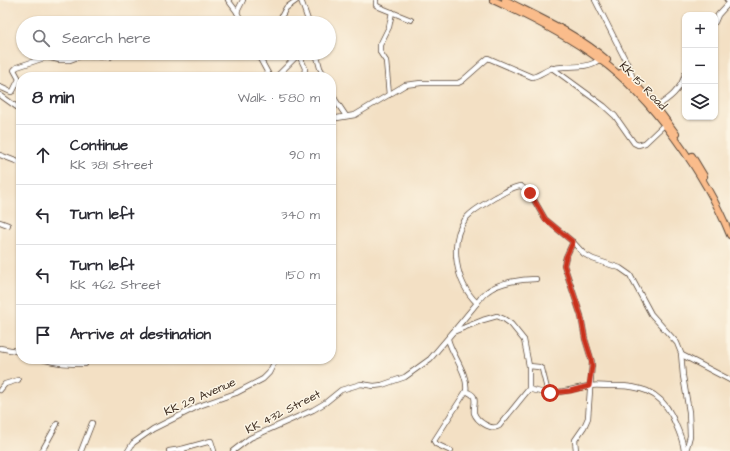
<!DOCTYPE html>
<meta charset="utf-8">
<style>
:root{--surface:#fff;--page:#f7f7f7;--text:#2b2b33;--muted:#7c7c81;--line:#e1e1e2}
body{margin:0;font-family:"Architects Daughter",sans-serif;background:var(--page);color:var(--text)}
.controls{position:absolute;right:12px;top:12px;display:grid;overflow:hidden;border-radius:8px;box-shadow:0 1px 3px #0004}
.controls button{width:36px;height:36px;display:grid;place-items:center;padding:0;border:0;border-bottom:1px solid var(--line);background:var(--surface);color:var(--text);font:20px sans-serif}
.stop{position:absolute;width:12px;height:12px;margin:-9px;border:3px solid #c8321e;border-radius:50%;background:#fff}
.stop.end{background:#c8321e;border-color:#fff;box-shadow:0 1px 4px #0008}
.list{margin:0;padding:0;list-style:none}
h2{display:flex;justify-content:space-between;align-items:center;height:52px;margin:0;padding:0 16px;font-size:17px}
h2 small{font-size:13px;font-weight:400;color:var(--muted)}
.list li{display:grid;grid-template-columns:26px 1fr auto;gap:12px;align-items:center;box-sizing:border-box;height:60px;padding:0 16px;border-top:1px solid var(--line)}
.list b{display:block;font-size:15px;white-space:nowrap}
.list p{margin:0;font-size:13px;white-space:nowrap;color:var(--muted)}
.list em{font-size:13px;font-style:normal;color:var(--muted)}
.icon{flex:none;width:22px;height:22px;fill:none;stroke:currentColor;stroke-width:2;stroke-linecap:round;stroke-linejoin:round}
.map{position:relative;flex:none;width:730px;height:451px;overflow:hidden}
.search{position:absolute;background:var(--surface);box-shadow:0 1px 3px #0004;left:16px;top:16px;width:320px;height:44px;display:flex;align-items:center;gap:10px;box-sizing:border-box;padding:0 14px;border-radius:22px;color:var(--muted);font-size:15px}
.panel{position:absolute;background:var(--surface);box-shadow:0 1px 3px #0004;left:16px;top:72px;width:320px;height:292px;border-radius:16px}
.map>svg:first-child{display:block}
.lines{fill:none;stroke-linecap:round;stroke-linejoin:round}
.minor-casing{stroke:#574537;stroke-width:6}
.highway-casing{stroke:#574537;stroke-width:8}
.minor{stroke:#fff;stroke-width:4.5}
.highway{stroke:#fabc8b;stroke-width:6}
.route{stroke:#c8321e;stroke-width:5}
.labels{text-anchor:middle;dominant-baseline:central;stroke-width:3;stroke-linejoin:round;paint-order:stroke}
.street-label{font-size:12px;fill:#3b2a1e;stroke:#fcf5e5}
</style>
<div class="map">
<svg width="730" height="451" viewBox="0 0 730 451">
<rect width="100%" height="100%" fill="#fcf5e5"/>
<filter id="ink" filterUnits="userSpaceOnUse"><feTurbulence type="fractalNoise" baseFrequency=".025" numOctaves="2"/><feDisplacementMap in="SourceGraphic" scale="8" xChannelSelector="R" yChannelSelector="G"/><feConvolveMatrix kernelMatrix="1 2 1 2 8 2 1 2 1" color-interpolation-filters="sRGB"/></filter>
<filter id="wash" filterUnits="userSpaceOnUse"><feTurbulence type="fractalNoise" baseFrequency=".012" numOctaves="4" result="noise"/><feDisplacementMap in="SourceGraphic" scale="16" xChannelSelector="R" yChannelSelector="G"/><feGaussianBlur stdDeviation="0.9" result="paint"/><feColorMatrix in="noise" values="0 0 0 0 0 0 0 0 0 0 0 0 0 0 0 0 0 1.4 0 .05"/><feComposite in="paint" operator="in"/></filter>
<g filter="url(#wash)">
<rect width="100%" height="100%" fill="#f3e0c4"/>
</g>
<g filter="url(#ink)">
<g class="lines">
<g class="minor-casing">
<g id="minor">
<polyline points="228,0 237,12 242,23"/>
<polyline points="301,0 309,23"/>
<polyline points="376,0 376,5 379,7 411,20"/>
<polyline points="595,0 630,69 634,83"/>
<polyline points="237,12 243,0"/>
<polyline points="280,19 286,8 297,0"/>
<polyline points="715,22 718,15 730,2 727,0"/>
<polyline points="257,53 270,77"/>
<polyline points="298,53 305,68 304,77"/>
<polyline points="316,53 320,68 325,77"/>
<polyline points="552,68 604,106 615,116 634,143 638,145 645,143 664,125"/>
<polyline points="276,77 298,55"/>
<polyline points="0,87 11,92 13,91 19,79 14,70 17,67 47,57 59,60 70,60 81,56 110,57"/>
<polyline points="331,91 336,101 346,116"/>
<polyline points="0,95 21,110"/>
<polyline points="389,95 386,61 380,52 380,45 389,27 392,12"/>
<path d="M656,107C669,99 681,90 685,74"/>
<path d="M331,119L355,115L405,85L421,83H458L462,81L488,58L532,77C539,76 544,71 550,69C566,64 586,71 600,59"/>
<polyline points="0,155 21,163"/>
<polyline points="0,222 8,225"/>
<polyline points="573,242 566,257 564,265 581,316 585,339 592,362 588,418 584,427 575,440 576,451"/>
<path d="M477,303C480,299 483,294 488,291C500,282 522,279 536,279"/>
<path d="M454,331L477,303C456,283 448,243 466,218C474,209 486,203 496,197C504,193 513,186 521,186L530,193L545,219L573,242L584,254L593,259L620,268L630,275L651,314L677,343L681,353L683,376L689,412L690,436L686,451"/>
<path d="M448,339C452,355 469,375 466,391C469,393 473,394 474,397C476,402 473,408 474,413C477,421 491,431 499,426L529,389"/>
<polyline points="0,348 21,352"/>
<polyline points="682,355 730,380"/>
<path d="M42,359C56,364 71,364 85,364"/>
<polyline points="529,366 539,367 542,369 548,393"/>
<polyline points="0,390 5,384 18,380"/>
<polyline points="42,451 57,424"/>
<polyline points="81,451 92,423"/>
<polyline points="128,451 133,443 153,429 199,406 236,393 263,379 269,373 276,359"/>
<polyline points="169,451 182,449"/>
<polyline points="183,451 182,449 211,441 214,451"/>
<path d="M233,451L250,438L313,410L325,403L341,390L361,384L374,386L382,385L405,377L430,359L453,332L483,320L497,316L504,319L511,324L524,340L529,366V389C553,397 566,390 589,386C596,385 604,386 611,386C638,385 659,390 672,416C677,428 683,438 684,451"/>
<polyline points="451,451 436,444 434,441 466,391"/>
</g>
</g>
<g class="highway-casing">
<g id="highway">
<path d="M493,0C530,17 566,35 599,59C651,96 706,175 730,235"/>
<path d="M505,0C540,18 577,34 607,60"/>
<path d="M622,72C643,90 661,112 676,134"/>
<polyline points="692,156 704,176"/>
</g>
</g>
<use href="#minor" class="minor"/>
<use href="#highway" class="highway"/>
</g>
</g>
<g class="lines" filter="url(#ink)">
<polyline class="route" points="530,193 545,219 573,242 566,257 564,265 581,316 585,339 591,358 592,366 589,386 570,391 550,393"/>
</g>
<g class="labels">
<g class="street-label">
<text transform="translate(643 86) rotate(46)">KK 15 Road</text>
<text transform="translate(200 397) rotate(-24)">KK 29 Avenue</text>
<text transform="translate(283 412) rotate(-27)">KK 432 Street</text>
</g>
</g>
</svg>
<div class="controls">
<button>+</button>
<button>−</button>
<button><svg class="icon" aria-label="layers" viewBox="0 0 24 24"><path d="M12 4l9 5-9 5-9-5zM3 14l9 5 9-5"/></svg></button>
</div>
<div class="stop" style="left:550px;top:393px"></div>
<div class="stop end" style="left:530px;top:193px"></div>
<div class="search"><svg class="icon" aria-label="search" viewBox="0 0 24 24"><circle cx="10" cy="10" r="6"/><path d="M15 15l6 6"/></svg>Search here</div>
<section class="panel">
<h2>8 min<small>Walk · 580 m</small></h2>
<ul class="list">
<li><svg class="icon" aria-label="ahead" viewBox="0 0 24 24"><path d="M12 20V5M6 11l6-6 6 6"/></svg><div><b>Continue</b><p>KK 381 Street</p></div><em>90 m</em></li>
<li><svg class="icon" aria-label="left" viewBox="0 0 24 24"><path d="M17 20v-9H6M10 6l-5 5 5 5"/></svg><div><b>Turn left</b></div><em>340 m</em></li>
<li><svg class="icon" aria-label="left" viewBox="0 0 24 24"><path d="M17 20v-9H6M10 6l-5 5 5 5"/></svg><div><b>Turn left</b><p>KK 462 Street</p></div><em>150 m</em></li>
<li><svg class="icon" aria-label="arrive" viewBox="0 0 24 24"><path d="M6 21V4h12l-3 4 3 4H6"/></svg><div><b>Arrive at destination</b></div></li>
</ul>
</section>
</div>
